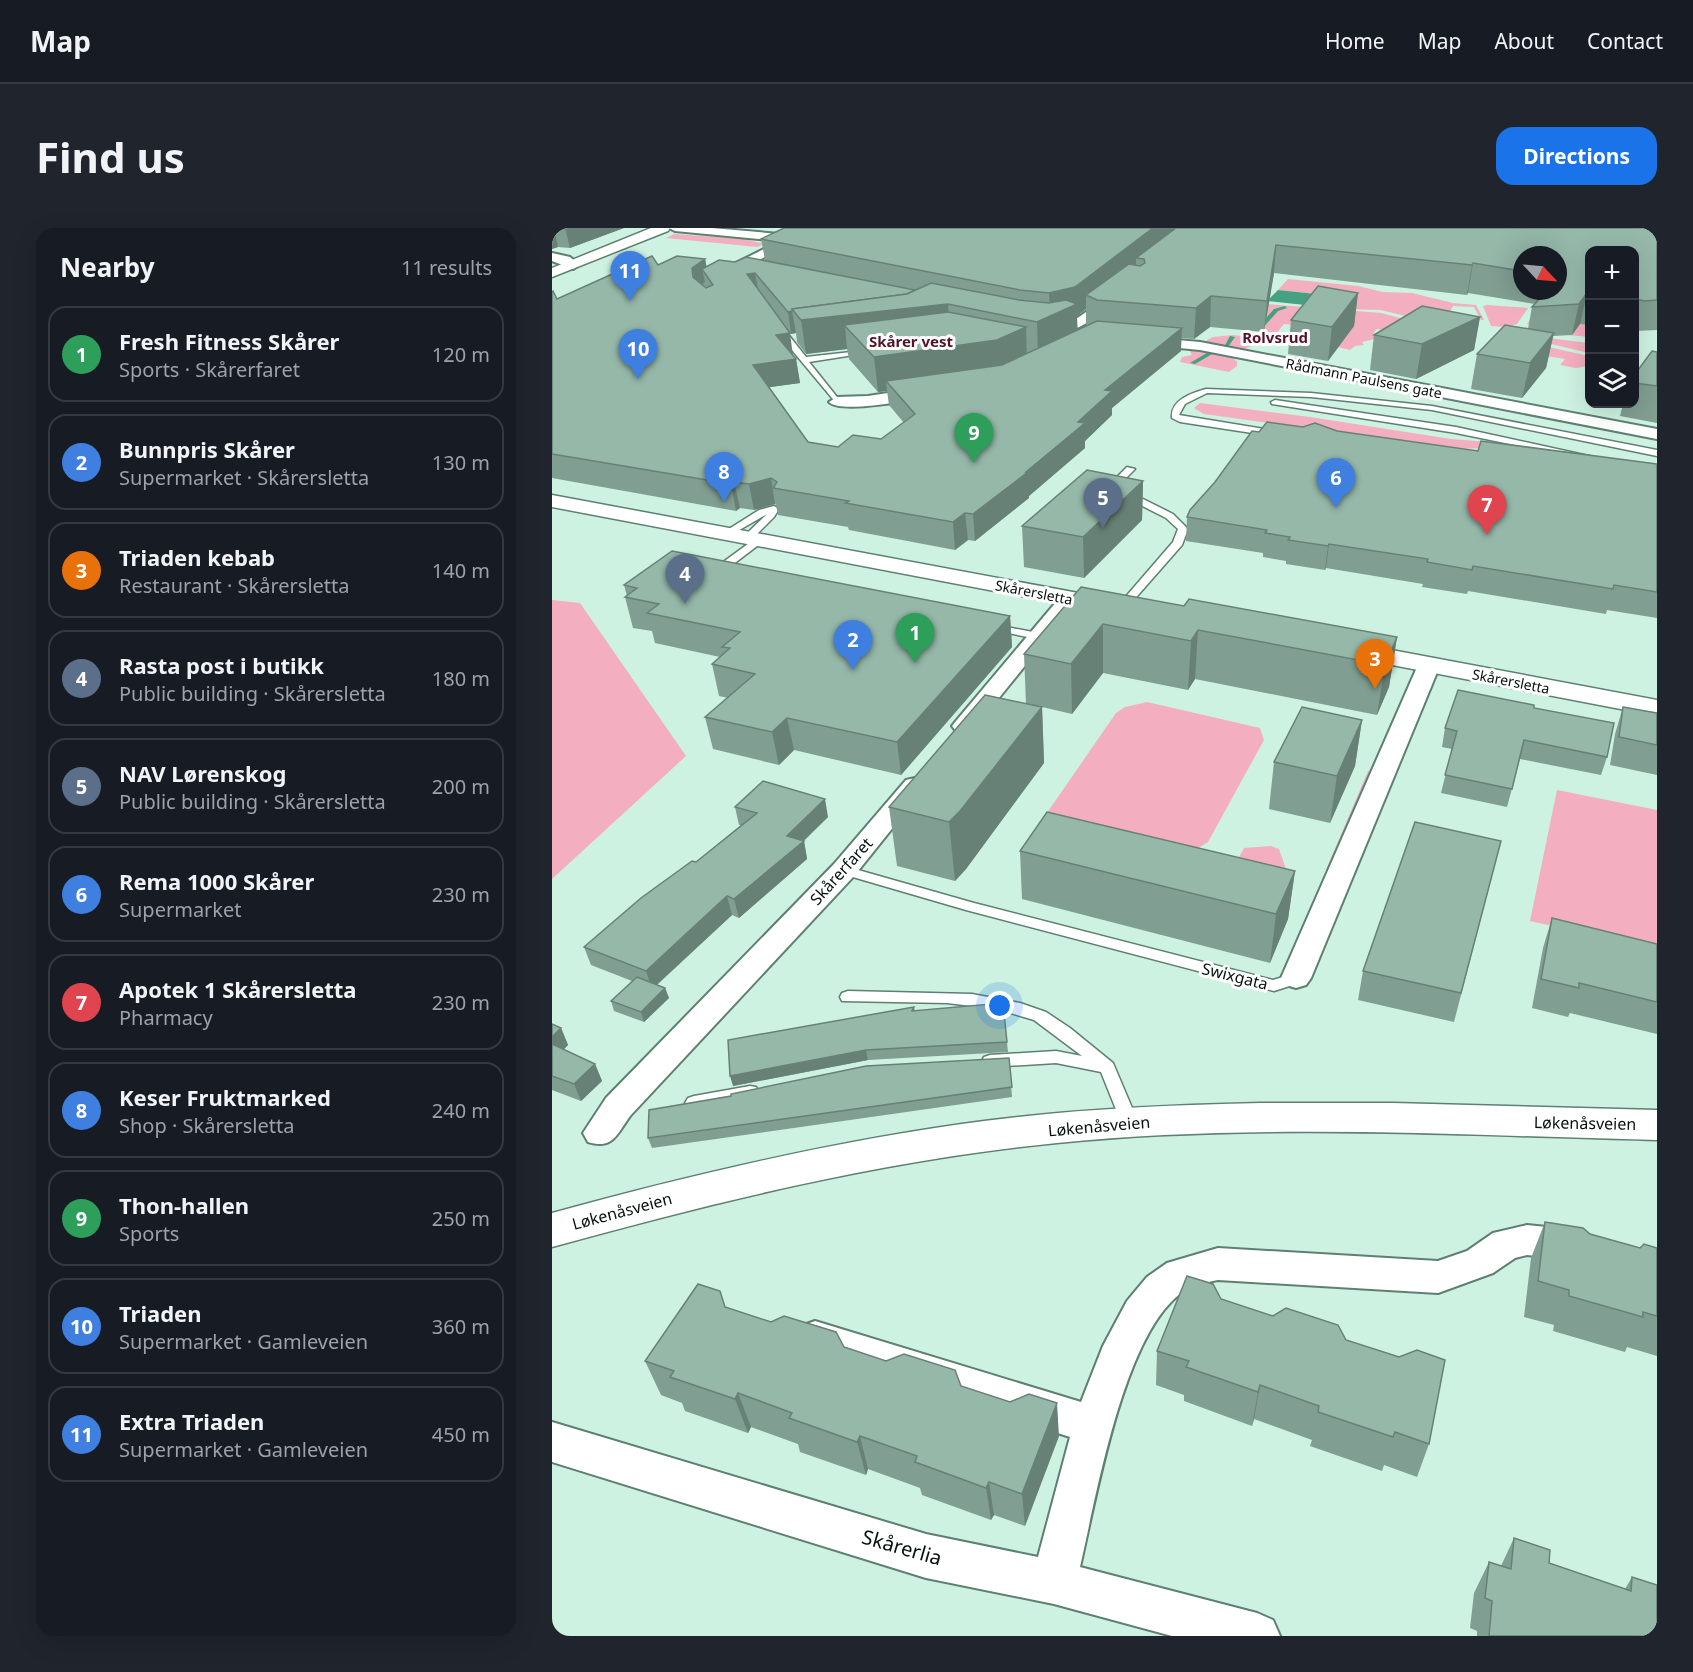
<!DOCTYPE html>
<meta charset="utf-8">
<style>
:root{--surface:#171b24;--page:#20242c;--text:#f1f3f6;--muted:#9ea1a6;--line:#363941;--accent:#1a73e8}
body{margin:0;font-family:"Noto Sans",sans-serif;background:var(--page);color:var(--text)}
.controls{position:absolute;right:18px;top:18px;display:grid;overflow:hidden;border-radius:12px;box-shadow:0 6px 24px #0002}
.controls button{width:54px;height:54px;display:grid;place-items:center;padding:0;border:0;border-bottom:2px solid var(--line);background:var(--surface);color:var(--text);font:30px sans-serif}
.compass{position:absolute;left:961px;top:18px;width:54px;height:54px;border-radius:50%;background:var(--surface);box-shadow:0 6px 24px #0002;rotate:116deg}
.you{position:absolute;left:448px;top:778px;width:21px;height:21px;margin:-15px;border:4px solid #fff;border-radius:50%;background:#1a73e8;box-shadow:0 0 0 9px #1a73e833}
.badge{display:grid;place-items:center;width:39px;height:39px;border-radius:50%;background:var(--accent);color:#fff;font-size:20px;font-weight:700}
.pin{position:absolute;translate:-50% -50px;filter:drop-shadow(0 2px 3px #0008)}
.pin::after{content:'';position:absolute;top:32px;width:21px;height:18px;background:inherit;clip-path:polygon(0 0,100% 0,50% 100%)}
.list{margin:0;padding:0;list-style:none}
h2{display:flex;justify-content:space-between;align-items:center;height:78px;margin:0;padding:0 24px;font-size:26px}
h2 small{font-size:20px;font-weight:400;color:var(--muted)}
.list li{display:grid;grid-template-columns:39px 1fr auto;gap:18px;align-items:center;box-sizing:border-box;height:96px;margin:0 12px 12px;padding:0 12px;border:2px solid var(--line);border-radius:18px}
.list b{display:block;font-size:22px;white-space:nowrap}
.list p{margin:0;font-size:20px;white-space:nowrap;color:var(--muted)}
.list em{font-size:20px;font-style:normal;color:var(--muted)}
.icon{flex:none;width:33px;height:33px;fill:none;stroke:currentColor;stroke-width:2;stroke-linecap:round;stroke-linejoin:round}
.map{position:relative;flex:none;width:1105px;height:1408px;overflow:hidden;border-radius:18px}
header{display:flex;align-items:center;gap:36px;box-sizing:border-box;height:84px;padding:0 30px;background:var(--surface);border-bottom:2px solid var(--line)}
header strong{font-size:28px}
nav{display:flex;gap:33px;margin-inline-start:auto;font-size:21px}
.intro{display:flex;align-items:center;justify-content:space-between;box-sizing:border-box;height:144px;padding:0 36px}
h1{margin:0;font-size:42px}
.button{padding:15px 27px;border-radius:18px;background:var(--accent);color:#fff;font-size:21px;font-weight:700}
main{display:flex;gap:36px;padding:0 36px}
aside{flex:1;background:var(--surface);border-radius:18px;box-shadow:0 6px 24px #0002}
.map>svg:first-child{display:block}
.green{fill:#f3afbf}
.water{fill:#45a181}
.lines{fill:none;stroke-linecap:round;stroke-linejoin:round}
.stream{fill:#45a181;fill-rule:evenodd}
.lane-casing{stroke:#5e7f71;stroke-width:3}
.street-casing{stroke:#5e7f71;stroke-width:4}
.secondary-casing{stroke:#5e7f71;stroke-width:3}
.lane{fill:#fff;fill-rule:evenodd}
.street{fill:#fff;fill-rule:evenodd}
.secondary{fill:#fff;fill-rule:evenodd}
.wall{fill:#809e91;fill-rule:evenodd}
.shaded-wall{fill:#688176}
.building{fill:#95b8a9;stroke:#688176;stroke-width:1.5}
.labels{text-anchor:middle;dominant-baseline:central;stroke-width:6;stroke-linejoin:round;paint-order:stroke}
.far-street-label{font-size:14px;fill:#05110c;stroke:#fff}
.far-neighbourhood-label{font-size:15px;font-weight:bold;fill:#55122a;stroke:#fff}
.street-label{font-size:16px;fill:#05110c;stroke:#fff}
.near-street-label{font-size:20px;fill:#05110c;stroke:#fff}
</style>
<header>
<strong>Map</strong>
<nav><a>Home</a><a>Map</a><a>About</a><a>Contact</a></nav>
</header>
<div class="intro"><h1>Find us</h1><a class="button">Directions</a></div>
<main>
<aside>
<h2>Nearby<small>11 results</small></h2>
<ul class="list">
<li><span class="badge" style="background:#2e9e5b">1</span><div><b>Fresh Fitness Skårer</b><p>Sports · Skårerfaret</p></div><em>120 m</em></li>
<li><span class="badge" style="background:#3f7fe0">2</span><div><b>Bunnpris Skårer</b><p>Supermarket · Skårersletta</p></div><em>130 m</em></li>
<li><span class="badge" style="background:#e8710a">3</span><div><b>Triaden kebab</b><p>Restaurant · Skårersletta</p></div><em>140 m</em></li>
<li><span class="badge" style="background:#5c6f8a">4</span><div><b>Rasta post i butikk</b><p>Public building · Skårersletta</p></div><em>180 m</em></li>
<li><span class="badge" style="background:#5c6f8a">5</span><div><b>NAV Lørenskog</b><p>Public building · Skårersletta</p></div><em>200 m</em></li>
<li><span class="badge" style="background:#3f7fe0">6</span><div><b>Rema 1000 Skårer</b><p>Supermarket</p></div><em>230 m</em></li>
<li><span class="badge" style="background:#e0444e">7</span><div><b>Apotek 1 Skårersletta</b><p>Pharmacy</p></div><em>230 m</em></li>
<li><span class="badge" style="background:#3f7fe0">8</span><div><b>Keser Fruktmarked</b><p>Shop · Skårersletta</p></div><em>240 m</em></li>
<li><span class="badge" style="background:#2e9e5b">9</span><div><b>Thon-hallen</b><p>Sports</p></div><em>250 m</em></li>
<li><span class="badge" style="background:#3f7fe0">10</span><div><b>Triaden</b><p>Supermarket · Gamleveien</p></div><em>360 m</em></li>
<li><span class="badge" style="background:#3f7fe0">11</span><div><b>Extra Triaden</b><p>Supermarket · Gamleveien</p></div><em>450 m</em></li>
</ul>
</aside>
<div class="map">
<svg width="1105" height="1408" viewBox="0 0 1105 1408">
<rect width="100%" height="100%" fill="#cdf2e2"/>
<g class="green">
<polygon points="122,6 192,11 212,16 205,19 114,10"/>
<polygon points="736,51 806,58 831,64 860,65 901,75 924,77 932,92 929,92 922,79 901,78 891,97 829,82 789,81 764,66 726,62"/>
<polygon points="988,75 1024,93 1037,94 1037,109 1006,106 996,110 1037,115 1037,125 999,116 985,97 975,96"/>
<polygon points="714,76 829,85 859,93 841,104 825,101 821,106 835,108 810,114 812,117 803,118 798,122 786,119 799,102 732,96 724,106 702,103 712,92"/>
<polygon points="935,77 976,80 965,96 953,99 939,98 931,78"/>
<polygon points="681,107 710,110 710,113 707,116 694,120 693,124 655,116 655,112 661,109"/>
<polygon points="992,118 1037,128 1037,138 1024,140 1008,137 1013,131 962,123"/>
<polygon points="650,121 678,127 685,134 685,138 677,144 628,134 630,129 640,127 638,123"/>
<polygon points="648,175 758,189 899,211 950,215 1015,225 939,220 901,221 652,186 642,180"/>
<polygon points="0,372 28,375 134,528 0,651"/>
<polygon points="595,474 708,500 712,512 656,614 643,622 488,595 564,485 573,479"/>
<polygon points="816,543 821,544 780,644 774,642"/>
<polygon points="1005,562 1105,582 1105,721 978,693"/>
<polygon points="719,618 727,621 734,641 722,657 679,644 692,620"/>
</g>
<polygon class="water" points="726,62 764,66 753,77 715,73"/>
<g class="lines">
<g class="stream">
<polygon points="733,78 735,80 726,83 708,103 704,103 704,101 722,81"/>
<polygon points="678,108 683,109 676,119 672,119"/>
<polygon points="660,122 662,125 643,136 638,135"/>
</g>
<g class="lane-casing">
<g id="lane">
<polygon points="225,100 231,100 254,129 317,122 321,124 257,134 289,174 285,176 225,104"/>
<path d="M654,161L759,165L880,178L1105,222V228L880,182L759,169L655,165L633,176L627,187L730,204V208L727,209L628,194L620,190C618,172 640,165 654,161Z"/>
<polygon points="723,172 904,199 1055,232 1051,235 904,205 720,176 719,174"/>
<polygon points="575,239 583,241 572,252 569,260 621,286 636,301 630,317 573,382 569,383 564,380 621,314 626,301 614,290 561,263 563,251"/>
<polygon points="222,278 227,281 222,289 199,312 190,310 215,286 177,308 169,306 207,282"/>
<polygon points="204,310 213,312 167,347 159,347 159,343"/>
<polygon points="439,396 486,405 492,408 486,411 435,401 435,397"/>
<polygon points="292,638 422,675 721,752 744,745 750,746 752,750 750,754 722,763 414,682 287,645 285,642 287,639"/>
<polygon points="296,763 420,766 468,775 494,784 518,800 561,835 586,894 583,899 577,901 571,899 549,844 504,835 438,839 432,837 430,833 432,829 438,827 504,823 530,828 482,792 445,781 395,775 290,773 288,769 290,765"/>
<polygon points="198,858 204,859 207,864 204,869 142,882 136,880 133,875 136,870 142,868"/>
</g>
</g>
<g class="street-casing">
<g id="street">
<polygon points="117,0 160,0 239,7 254,0 269,0 184,44 178,40 180,37 228,13 123,3"/>
<polygon points="0,25 18,29 27,37 21,41 0,33"/>
<path d="M564,64L570,68L569,71C552,85 503,122 482,101C490,93 508,98 519,93C535,87 549,68 564,64Z"/>
<polygon points="591,109 648,114 1105,201 1105,211 648,122 586,116 584,113 586,110"/>
<path d="M375,159L380,161L383,164L380,167C363,172 288,186 277,174L285,169L316,168Z"/>
<polygon points="517,365 524,367 527,371 524,375 420,503 412,505 404,503 400,498 404,493 510,367"/>
<polygon points="877,430 885,432 888,437 759,750 754,757 744,760 734,757 729,750 866,437 869,432"/>
<path d="M363,550L372,552L375,557L302,648L78,888C65,906 61,922 36,914L31,905L54,870L282,636L354,552Z"/>
<path d="M975,997L1005,1000L1038,1009L1043,1020L1038,1031L1025,1035L1005,1030L975,1027L963,1030L941,1045L886,1065L666,1052C652,1055 639,1057 628,1066C571,1109 544,1270 528,1339L705,1385L721,1392L728,1408H620L502,1376L374,1350L0,1234V1194L374,1306L486,1329L518,1209L249,1122L244,1110L249,1098L263,1093L529,1174L551,1118L575,1073L595,1049L615,1035L666,1020L886,1033L915,1023L941,1005Z"/>
</g>
</g>
<g class="secondary-casing">
<g id="secondary">
<polygon points="99,0 118,0 116,3 0,49 0,40"/>
<polygon points="0,267 564,372 572,374 576,379 572,384 564,386 0,279"/>
<polygon points="797,414 1105,472 1105,488 788,427 784,422 788,417"/>
<path d="M709,875H841L1105,882V912C905,907 704,895 505,915C333,932 166,973 0,1019V985C142,946 286,912 432,893C524,881 616,877 709,875Z"/>
</g>
</g>
<use href="#lane" class="lane"/>
<use href="#street" class="street"/>
<use href="#secondary" class="secondary"/>
</g>
<g class="wall">
<polygon points="0,0 72,0 18,20 6,19 0,21"/>
<path d="M1105,0V102L1083,103V22H1038V97L1028,96L1020,107L1001,108L994,140L970,170L919,161L925,126L976,101L980,79L983,76L916,65L915,67L722,45L712,104L658,99L642,111L629,110V123L560,180V187L533,213V220L477,268V270L423,313L416,312L403,322L297,302L296,299L226,287L224,277L223,276L202,282L188,280L184,283L0,250V64L5,71L106,37L153,31L154,39L183,34L213,32L209,11ZM970,27H1006V63H970ZM534,81V98L525,102V88ZM233,98L239,106L244,105L245,114L254,126L295,121L297,131L326,164L335,163L337,177L352,195L329,211L286,219L256,214L217,159L248,155L244,131L241,128Z"/>
<polygon points="806,65 802,98 776,133 736,126 739,92"/>
<polygon points="928,89 922,122 864,151 818,142 822,107"/>
<polygon points="1105,124 1105,195 1068,188 1071,176 1083,176 1083,146"/>
<polygon points="785,203 926,223 1105,236 1105,390 1055,382 1054,386 916,363 915,366 870,359 871,356 774,340 773,342 734,336 734,333 711,329 711,325 634,313 635,289 707,204"/>
<polygon points="591,253 590,292 532,350 472,339 470,298"/>
<polygon points="72,357 458,388 460,419 349,547 242,522 227,537 161,521 153,489 176,470 167,468 160,436 168,429 103,415 100,403 81,400 73,369 75,368"/>
<polygon points="529,359 632,378 845,409 837,459 825,487 643,451 636,462 551,445 520,486 490,479 492,535 414,641 403,653 345,638 337,579 474,476 472,426"/>
<polygon points="1071,479 1105,485 1105,547 1058,537 1063,506"/>
<polygon points="982,480 1055,529 1049,547 968,531 955,579 889,565 900,521 890,519 893,500"/>
<polygon points="810,492 803,538 778,595 717,581 722,534"/>
<polygon points="183,579 276,589 252,613 255,631 187,690 180,687 105,757 113,760 117,770 92,794 62,783 59,773 80,753 39,737 32,719 144,634 189,597 187,597"/>
<polygon points="949,613 902,794 806,772 811,743"/>
<polygon points="468,623 743,643 736,691 718,735 470,671"/>
<polygon points="1000,690 1105,716 1105,812 1105,806 1018,785 1016,789 980,780 991,720"/>
<polygon points="451,775 456,824 316,832 181,858 362,779 363,783"/>
<polygon points="0,796 9,800 16,817 11,822 43,836 50,853 29,873 0,862"/>
<polygon points="457,830 460,869 100,920 96,910"/>
<polygon points="993,994 1088,1020 1105,1020 1105,1128 1075,1119 1073,1124 1001,1103 1002,1097 972,1089 979,1030"/>
<polygon points="669,1071 794,1112 877,1216 865,1249 832,1237 830,1243 758,1218 760,1212 702,1191 700,1198 632,1173 632,1167 604,1157 605,1123"/>
<polygon points="174,1079 409,1158 507,1208 473,1298 442,1287 439,1292 370,1267 368,1260 316,1241 314,1247 248,1224 246,1216 199,1199 196,1205 133,1183 130,1175 109,1167 93,1133"/>
<polygon points="962,1310 997,1335 1073,1361 1080,1349 1105,1408 925,1408 925,1403 918,1400 922,1365 937,1334 949,1338"/>
</g>
<g class="shaded-wall">
<polygon points="0,0 2,0 6,19 0,21"/>
<polygon points="13,0 72,0 18,20"/>
<polygon points="601,0 643,0 592,31 584,30 584,41 534,67 534,81 525,88 526,109 486,128 485,94 498,88 497,65"/>
<polygon points="724,17 722,45 712,104 715,73"/>
<polygon points="153,31 157,50 150,41 153,54 144,60 140,40"/>
<polygon points="921,35 916,65 915,67 920,37"/>
<polygon points="203,45 207,66 195,46"/>
<polygon points="806,65 802,98 776,133 780,99"/>
<polygon points="1035,65 1028,96 1020,107 1027,76"/>
<polygon points="659,68 658,99 642,111 644,80"/>
<polygon points="396,76 399,109 293,98 295,121 254,126 249,92"/>
<polygon points="240,83 244,105 239,106 236,84"/>
<polygon points="928,89 922,122 864,151 870,116"/>
<polygon points="474,99 475,133 334,153 335,163 326,164 322,129"/>
<polygon points="630,100 629,123 560,180 560,187 533,213 533,220 477,268 477,270 423,313 421,286 474,244 526,194 553,162"/>
<polygon points="238,105 241,128 224,107"/>
<polygon points="1002,105 994,140 970,170 978,135"/>
<polygon points="244,131 248,155 205,161 201,137"/>
<polygon points="219,250 223,276 202,282 197,256"/>
<polygon points="591,253 590,292 532,350 531,309"/>
<polygon points="182,254 188,280 184,283 179,256"/>
<polygon points="413,285 416,312 403,322 401,294"/>
<polygon points="777,316 774,340 773,342 776,318"/>
<polygon points="458,388 460,419 349,547 345,514"/>
<polygon points="551,396 551,445 520,486 519,436"/>
<polygon points="646,402 643,451 636,462 639,413"/>
<polygon points="845,409 837,459 825,487 833,437"/>
<polygon points="490,479 492,535 414,641 403,653 397,594"/>
<polygon points="235,490 242,522 227,537 220,504"/>
<polygon points="810,492 803,538 778,595 785,548"/>
<polygon points="273,571 276,589 251,613 252,613 255,631 187,690 182,671 235,608"/>
<polygon points="743,643 736,691 718,735 724,686"/>
<polygon points="175,668 180,687 100,761 94,743"/>
<polygon points="113,760 117,770 92,794 89,784"/>
<polygon points="9,800 16,817 2,831 0,827 0,809"/>
<polygon points="314,822 316,832 181,858 178,848"/>
<polygon points="43,836 50,853 29,873 22,856"/>
<polygon points="708,1157 702,1191 700,1198 706,1164"/>
<polygon points="186,1165 199,1199 196,1205 183,1171"/>
<polygon points="505,1175 507,1208 473,1298 470,1266"/>
<polygon points="308,1208 316,1241 314,1247 305,1214"/>
<polygon points="437,1254 442,1287 439,1292 434,1260"/>
</g>
<g class="building">
<polygon points="232,0 601,0 523,59 497,65 468,62 209,11"/>
<polygon points="624,0 1105,0 1105,72 1093,73 1083,71 1083,22 1038,22 1038,66 1035,65 1027,76 980,79 995,63 1006,63 1006,52 1009,49 1006,48 1006,27 970,27 970,43 921,35 920,37 724,17 715,73 659,68 644,80 545,72 534,67 577,36 588,38 593,35 592,31 584,30"/>
<polygon points="100,28 106,37 125,28 153,31 140,40 141,49 154,60 161,57 150,41 167,32 183,34 194,29 363,62 355,66 240,81 240,83 236,84 203,45 195,46 238,105 224,107 244,131 201,137 256,214 286,219 301,207 329,211 363,186 334,153 450,137 545,93 630,100 553,162 560,163 526,194 533,195 474,244 476,244 421,286 413,285 401,294 293,275 297,273 221,260 225,254 219,250 197,256 182,254 179,256 0,226 0,64 1,63 5,71"/>
<polygon points="379,55 467,72 497,75 514,72 525,76 485,94 396,76 249,92 240,81 355,66"/>
<polygon points="766,58 806,65 780,99 739,92"/>
<polygon points="870,78 928,89 870,116 822,107"/>
<polygon points="396,84 474,99 445,112 322,129 292,97"/>
<polygon points="953,97 1002,105 978,135 925,126"/>
<polygon points="1100,123 1105,124 1105,158 1083,155 1083,146"/>
<polygon points="715,194 751,199 763,195 785,203 926,223 929,213 1105,236 1105,364 1062,357 1061,361 921,338 920,342 875,334 876,331 777,316 776,318 736,312 738,309 713,305 715,302 635,289 638,282 663,254 700,203 707,204"/>
<polygon points="535,242 591,253 531,309 470,298"/>
<polygon points="120,323 458,388 345,514 235,490 220,504 153,489 203,446 160,436 178,420 170,419 188,404 95,385 107,376 73,369 85,360 72,357"/>
<polygon points="529,359 632,378 637,371 845,409 833,437 646,402 639,413 551,396 519,436 472,426"/>
<polygon points="906,462 982,477 982,480 1062,495 1055,529 972,512 960,561 893,547 905,503 893,500"/>
<polygon points="433,467 490,479 408,583 397,594 337,579"/>
<polygon points="750,479 810,492 785,548 722,534"/>
<polygon points="1071,479 1105,485 1105,517 1067,509"/>
<polygon points="211,553 273,571 235,608 252,613 182,671 175,668 94,743 32,719 89,670 140,633 144,634 205,585 183,579"/>
<polygon points="495,584 743,643 724,686 468,623"/>
<polygon points="863,594 949,613 909,765 811,743"/>
<polygon points="1000,690 1105,716 1105,774 1027,755 1027,760 989,751"/>
<polygon points="85,749 113,760 89,784 59,773"/>
<polygon points="451,775 455,814 314,822 178,848 176,812 362,779 360,783"/>
<polygon points="0,796 9,800 0,809"/>
<polygon points="0,816 43,836 22,856 0,848"/>
<polygon points="457,830 460,859 96,910 97,882 179,868 179,866 314,838"/>
<polygon points="993,994 1031,1000 1038,1006 1088,1020 1092,1016 1105,1020 1105,1088 1091,1084 1091,1089 1017,1068 1017,1062 986,1053"/>
<polygon points="635,1048 661,1056 669,1071 721,1088 734,1080 786,1097 794,1112 847,1129 865,1122 893,1132 877,1216 843,1204 841,1209 766,1184 767,1178 708,1157 706,1164 634,1139 637,1133 605,1123"/>
<polygon points="146,1056 168,1063 173,1079 219,1094 232,1088 284,1104 292,1119 334,1133 352,1126 403,1142 409,1158 458,1174 477,1166 505,1175 470,1266 437,1254 434,1260 363,1234 365,1228 308,1208 305,1214 237,1190 240,1185 186,1165 183,1171 118,1149 122,1143 93,1133"/>
<polygon points="962,1310 998,1322 997,1335 1079,1363 1080,1349 1105,1357 1105,1408 937,1408 940,1373 933,1370 937,1334 959,1341"/>
</g>
<g class="labels">
<g class="far-street-label">
<text transform="translate(812 150) rotate(11)">Rådmann Paulsens gate</text>
<text transform="translate(482 364) rotate(11)">Skårersletta</text>
<text transform="translate(959 453) rotate(11)">Skårersletta</text>
</g>
<g class="far-neighbourhood-label">
<text x="723" y="109">Rolvsrud</text>
<text x="359" y="113">Skårer vest</text>
</g>
<g class="street-label">
<text transform="translate(289 643) rotate(-48)">Skårerfaret</text>
<text transform="translate(683 748) rotate(14)">Swixgata</text>
<text transform="translate(1033 895) rotate(1)">Løkenåsveien</text>
<text transform="translate(547 898) rotate(-5)">Løkenåsveien</text>
<text transform="translate(70 983) rotate(-15)">Løkenåsveien</text>
</g>
<g class="near-street-label">
<text transform="translate(350 1319) rotate(16)">Skårerlia</text>
</g>
</g>
</svg>
<div class="controls">
<button>+</button>
<button>−</button>
<button><svg class="icon" aria-label="layers" viewBox="0 0 24 24"><path d="M12 4l9 5-9 5-9-5zM3 14l9 5 9-5"/></svg></button>
</div>
<svg class="compass" viewBox="-18 -18 36 36"><path d="M0-13l5 13h-10z" fill="#e53935"/><path d="M0 13l5-13h-10z" fill="#9ea1a6"/></svg>
<div class="you"></div>
<div class="pin badge" style="left:363px;top:435px;background:#2e9e5b">1</div>
<div class="pin badge" style="left:301px;top:442px;background:#3f7fe0">2</div>
<div class="pin badge" style="left:823px;top:461px;background:#e8710a">3</div>
<div class="pin badge" style="left:133px;top:376px;background:#5c6f8a">4</div>
<div class="pin badge" style="left:551px;top:300px;background:#5c6f8a">5</div>
<div class="pin badge" style="left:784px;top:280px;background:#3f7fe0">6</div>
<div class="pin badge" style="left:935px;top:307px;background:#e0444e">7</div>
<div class="pin badge" style="left:172px;top:274px;background:#3f7fe0">8</div>
<div class="pin badge" style="left:422px;top:235px;background:#2e9e5b">9</div>
<div class="pin badge" style="left:86px;top:151px;background:#3f7fe0">10</div>
<div class="pin badge" style="left:78px;top:73px;background:#3f7fe0">11</div>
</div>
</main>
